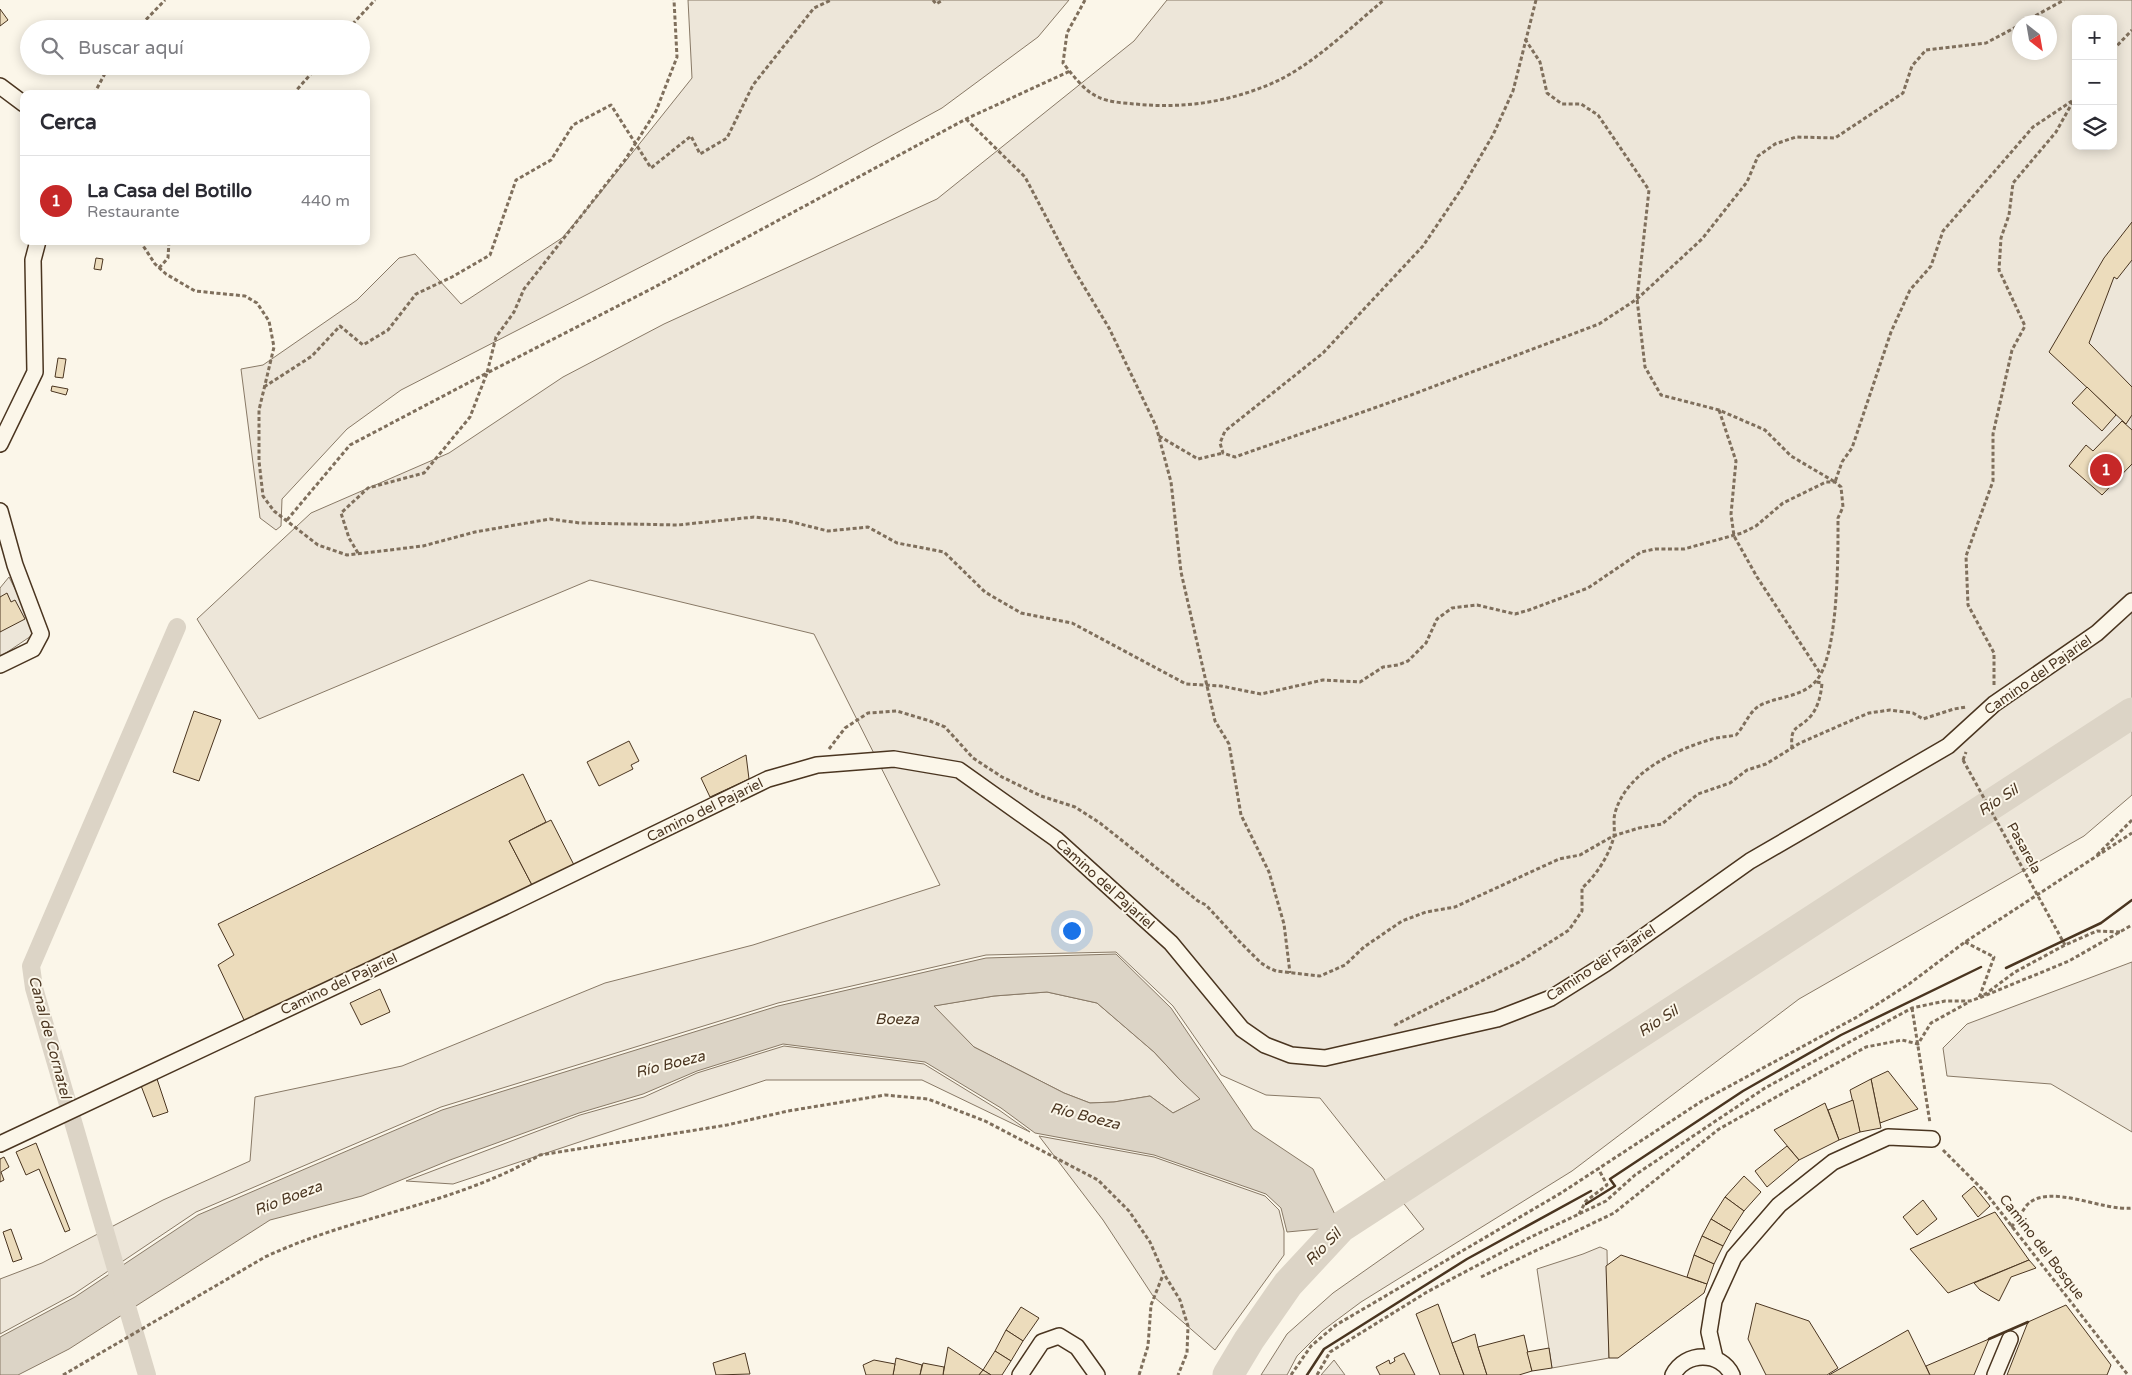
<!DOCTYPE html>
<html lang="es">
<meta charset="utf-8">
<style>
:root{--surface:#fff;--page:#f2f2f3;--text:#2b2b33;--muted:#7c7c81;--line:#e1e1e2;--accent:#c62828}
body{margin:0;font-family:"Varela Round",sans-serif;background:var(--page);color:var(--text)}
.controls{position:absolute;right:15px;top:15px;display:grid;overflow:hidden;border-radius:10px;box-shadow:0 2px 12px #0003}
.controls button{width:45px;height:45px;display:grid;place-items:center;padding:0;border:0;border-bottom:1px solid var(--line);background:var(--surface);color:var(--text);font:25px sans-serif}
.compass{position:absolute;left:2012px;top:15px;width:45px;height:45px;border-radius:50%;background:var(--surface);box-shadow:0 2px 12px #0003;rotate:149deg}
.you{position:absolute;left:1071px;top:930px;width:18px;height:18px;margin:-12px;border:4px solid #fff;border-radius:50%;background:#1a73e8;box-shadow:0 0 0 8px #1a73e833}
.badge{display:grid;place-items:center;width:32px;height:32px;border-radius:50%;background:var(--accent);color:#fff;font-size:16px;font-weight:700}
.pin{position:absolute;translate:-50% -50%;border:2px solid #fff;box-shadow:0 1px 5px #0006}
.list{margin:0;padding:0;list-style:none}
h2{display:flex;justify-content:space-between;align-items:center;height:65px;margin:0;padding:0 20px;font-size:21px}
h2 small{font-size:16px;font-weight:400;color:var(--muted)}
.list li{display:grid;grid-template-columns:32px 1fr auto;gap:15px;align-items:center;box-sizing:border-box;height:90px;padding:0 20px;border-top:1px solid var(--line)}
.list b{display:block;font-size:19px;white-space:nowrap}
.list p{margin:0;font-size:16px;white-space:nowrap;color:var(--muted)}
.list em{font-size:16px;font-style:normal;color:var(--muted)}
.icon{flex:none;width:28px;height:28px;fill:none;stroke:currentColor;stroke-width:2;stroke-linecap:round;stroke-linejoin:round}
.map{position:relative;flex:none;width:2132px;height:1375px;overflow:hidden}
.search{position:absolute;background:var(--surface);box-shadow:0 2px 12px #0003;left:20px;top:20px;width:350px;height:55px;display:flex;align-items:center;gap:12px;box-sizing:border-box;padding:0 18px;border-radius:28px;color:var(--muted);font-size:19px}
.panel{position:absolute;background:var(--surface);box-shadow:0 2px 12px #0003;left:20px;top:90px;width:350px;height:155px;border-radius:10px}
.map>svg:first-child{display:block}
.green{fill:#ede6d9;stroke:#887966;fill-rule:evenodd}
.water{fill:#dcd4c6;stroke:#887966;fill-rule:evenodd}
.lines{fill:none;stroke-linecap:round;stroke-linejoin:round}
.canal{stroke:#dcd4c6;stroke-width:18}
.river{stroke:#dcd4c6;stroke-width:31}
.building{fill:#ecdcbc;stroke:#4a3520}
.minor-casing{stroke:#4a3520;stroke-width:18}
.path{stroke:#7f6f5c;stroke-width:3;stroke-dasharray:4 2.5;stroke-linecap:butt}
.minor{stroke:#fbf6e9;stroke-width:15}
.path-bridge{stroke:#7f6f5c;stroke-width:3;stroke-dasharray:4 2.5;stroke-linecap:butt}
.wall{stroke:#4a3520;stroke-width:2.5}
.labels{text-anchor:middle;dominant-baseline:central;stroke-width:4;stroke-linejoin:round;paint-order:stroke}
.street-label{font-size:14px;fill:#4a3520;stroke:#fbf6e9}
.water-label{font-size:15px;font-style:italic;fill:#4a3520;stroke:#fbf6e9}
</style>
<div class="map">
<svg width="2132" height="1375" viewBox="0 0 2132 1375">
<rect width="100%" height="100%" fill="#fbf6e9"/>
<g class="green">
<polygon points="688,0 1069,0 1038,37 942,108 814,178 401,390 347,429 282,499 281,526 276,530 260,518 241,369 263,365 357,300 399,258 415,254 461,304 562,238 597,197 692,78"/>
<path d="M1167,0H2132V795L2084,836L1799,999L1572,1171L1361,1302L1322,1331L1297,1356L1287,1375H1261L1287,1334L1333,1293L1424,1229L1320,1098L1266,1095L1221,1075L1173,1006L1116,952L986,955L778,1003L441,1107L196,1212L74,1294L0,1334V1279L42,1263L163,1200L250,1161L255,1097L402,1066L605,983L753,945L940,885L814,634L590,580L259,719L197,619L311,513L449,453L563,377L664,324L937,199L1134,41ZM2076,19H2113V146H2076ZM2020,22H2050V52H2020Z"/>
<polygon points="9,577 37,632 0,657 0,588"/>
<polygon points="2132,962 2132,1132 2051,1084 1947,1076 1943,1048 1967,1024"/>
<polygon points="1047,992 1097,1003 1154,1052 1180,1080 1201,1099 1173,1113 1150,1096 1114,1102 1090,1103 1064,1093 974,1047 933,1006 994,996"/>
<polygon points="784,1046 924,1064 999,1110 1030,1132 922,1080 766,1080 453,1184 406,1181 580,1115 644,1097 697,1073"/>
<polygon points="1039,1136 1154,1157 1265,1196 1279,1210 1284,1231 1284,1255 1215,1350 1153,1296 1103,1220"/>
<polygon points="1600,1247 1607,1250 1609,1358 1552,1368 1537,1269 1583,1254"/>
<polygon points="1334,1360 1345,1375 1321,1375"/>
</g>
<path class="water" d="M1116,954L1171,1008L1253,1129L1313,1169L1341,1227L1287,1232L1281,1208L1266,1194L1154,1155L1035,1133L1001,1108L925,1062L783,1044L697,1071L643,1094L579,1113L450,1160L362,1196L270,1220L69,1349L18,1375H0V1337L75,1297L198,1215L442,1110L778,1006L986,958ZM1047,992L1097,1003L1154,1052L1180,1080L1200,1099L1173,1113L1150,1096L1114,1102L1090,1103L1064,1093L974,1047L934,1006L994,996Z"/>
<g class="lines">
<polyline class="canal" points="147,1375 34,988 31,966 177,627"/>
<polyline class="river" points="1228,1375 1249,1340 1288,1284 1341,1227 2132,713"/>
</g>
<g class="building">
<polygon points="0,9 8,20 0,26"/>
<polygon points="2132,222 2132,260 2117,279 2114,277 2089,343 2132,387 2132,415 2126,424 2049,352 2104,258"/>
<polygon points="96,258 103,259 101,270 94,269"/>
<polygon points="58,358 66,359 63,378 55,377"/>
<polygon points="52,386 68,389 66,395 51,391"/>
<polygon points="2087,387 2116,415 2102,431 2072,403"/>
<polygon points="2122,421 2132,430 2132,464 2102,495 2069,466 2086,445 2093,451"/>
<polygon points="7,593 11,602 15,600 25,619 0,632 0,597"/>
<polygon points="194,711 221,720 199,781 173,772"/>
<polygon points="629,741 639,761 631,765 633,769 599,786 587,762"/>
<polygon points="746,755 749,779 710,797 701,778"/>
<polygon points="523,774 546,822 509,841 532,885 245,1022 218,965 234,955 218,924"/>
<polygon points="551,820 574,865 532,885 509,841"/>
<polygon points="380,989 390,1012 361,1025 350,1003"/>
<polygon points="1888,1071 1918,1109 1880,1123 1871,1079"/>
<polygon points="156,1076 168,1112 153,1117 140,1083"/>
<polygon points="1871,1079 1881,1128 1860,1132 1850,1090"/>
<polygon points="1853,1100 1860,1132 1839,1140 1828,1110"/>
<polygon points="1825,1103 1839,1140 1799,1160 1774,1130"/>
<polygon points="36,1143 70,1230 65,1232 39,1169 26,1175 16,1152"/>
<polygon points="1787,1146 1799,1160 1767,1187 1755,1171"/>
<polygon points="4,1157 9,1167 1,1172 4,1180 0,1182 0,1159"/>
<polygon points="1744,1176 1761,1192 1744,1211 1725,1197"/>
<polygon points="1974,1186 1990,1206 1978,1217 1962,1196"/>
<polygon points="1725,1197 1744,1211 1731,1231 1711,1219"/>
<polygon points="1923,1200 1937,1219 1917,1235 1903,1217"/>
<polygon points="1995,1212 2029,1260 1948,1293 1910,1249"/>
<polygon points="1711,1219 1731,1231 1723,1246 1702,1236"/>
<polygon points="11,1229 22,1259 13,1262 3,1232"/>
<polygon points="1702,1236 1723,1246 1714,1264 1694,1255"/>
<polygon points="1621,1255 1707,1284 1704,1293 1618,1358 1609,1358 1606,1266"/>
<polygon points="1694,1255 1714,1264 1707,1284 1687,1277"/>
<polygon points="2029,1260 2036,1268 2011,1277 1999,1301 1980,1290 1974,1283"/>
<polygon points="1756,1303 1809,1321 1838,1368 1827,1375 1766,1375 1748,1339"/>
<polygon points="1438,1304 1452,1343 1464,1375 1440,1375 1416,1314"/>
<polygon points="2066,1305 2111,1365 2107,1375 2007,1375 2028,1322"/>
<polygon points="1021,1307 1039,1318 1023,1341 1006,1330"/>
<polygon points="1006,1330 1023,1341 1011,1361 995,1351"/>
<polygon points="1908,1330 1930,1375 1829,1375"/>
<polygon points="1475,1334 1478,1347 1487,1375 1464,1375 1452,1343"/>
<polygon points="1524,1335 1532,1371 1519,1375 1487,1375 1478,1347"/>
<polygon points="1989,1339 1974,1375 1930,1375 1926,1366"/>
<polygon points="948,1347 983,1370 979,1375 943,1375"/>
<polygon points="1549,1348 1552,1368 1532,1371 1527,1352"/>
<polygon points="995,1351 1011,1361 1002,1375 991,1375 983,1370"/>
<polygon points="745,1353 750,1374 716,1375 713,1363"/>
<polygon points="1404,1353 1415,1375 1380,1375 1376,1367 1389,1360 1390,1364 1395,1361 1394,1358"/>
<polygon points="896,1358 922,1365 920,1375 893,1375"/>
<polygon points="874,1360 895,1364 893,1375 866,1375 863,1365"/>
<polygon points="923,1363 944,1367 943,1375 920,1375"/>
<polygon points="983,1370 991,1375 979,1375"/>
</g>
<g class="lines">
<g class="minor-casing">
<g id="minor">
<polyline points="0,86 24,104"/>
<polyline points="0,444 35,372 33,260 38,241"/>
<polyline points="0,511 15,565 41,634 33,649 0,665"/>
<polyline points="0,1144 504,907 768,779 817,765 894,759 959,770 1056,839 1171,943 1242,1029 1265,1045 1291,1055 1325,1058 1497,1019 1551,998 1605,964 1750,861 1948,746 1994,704 2097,633 2132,601"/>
<polyline points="1715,1358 1709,1332 1714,1301 1734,1257 1779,1205 1833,1162 1888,1137 1932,1139"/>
<polyline points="1020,1375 1042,1342 1059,1336 1077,1347 1097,1375"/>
<path d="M1673,1375C1685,1351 1721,1351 1732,1375"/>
<polyline points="1995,1375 2010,1339"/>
</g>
</g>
<g class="path">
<polyline points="933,0 936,4 943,0"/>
<path d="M1085,0L1067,33L1063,63C1072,74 1084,91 1098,97C1108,102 1123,103 1135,104C1184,109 1230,102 1275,82C1314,64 1351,27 1384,0"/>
<polyline points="1536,0 1513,91 1493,135 1462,188 1423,246 1323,353 1225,431 1220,443 1223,453 1235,457 1411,395 1599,324 1637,299 1702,239 1747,182 1758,156 1775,144 1796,137 1835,138 1903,93 1912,66 1926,50 1986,43 2020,25"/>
<polyline points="2024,22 2064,0"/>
<polyline points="137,29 165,0"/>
<polyline points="348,29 375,0"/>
<polyline points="1525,39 1540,62 1547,93 1562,104 1581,104 1598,115 1649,190 1637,299 1645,367 1661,395 1719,410 1765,430 1791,456 1835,482 1842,462 1852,448 1891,332 1910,290 1931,266 1943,231 2033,127 2072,101"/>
<polyline points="2113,50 2132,30"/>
<polyline points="94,94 109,66"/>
<polyline points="293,94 318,66"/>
<polyline points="966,119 1025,177 1074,270 1109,328 1156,426 1171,482 1181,572 1215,721 1229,744 1241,815 1269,872 1284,924 1290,973"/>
<path d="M140,241L155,264L166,274L195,291L245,296L257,303L269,321L274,347L259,410V461L263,496L274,511L318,545L347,555L423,546L475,532L550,519L580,523L678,525L754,517L788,521L828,531L868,527L897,543L944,552L985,592L1021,613L1072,623L1186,684L1221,686L1261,694L1323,680L1360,682L1383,667L1398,665L1408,661L1426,643L1437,619L1452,608L1477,605L1515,614L1529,610L1588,588L1641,552L1655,549H1684L1742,533L1756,526L1783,503L1826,482H1835L1841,487L1843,507L1838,518C1838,553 1839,658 1815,682C1800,698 1777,696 1759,706C1749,712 1744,727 1736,735C1727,737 1717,737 1709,740C1673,751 1626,773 1615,813C1613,820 1615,828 1614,836C1610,854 1596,876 1582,888V911L1569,930L1519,962L1393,1026"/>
<polyline points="159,268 168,258 169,241"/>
<polyline points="264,387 312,356 340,326 363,345 388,330 416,294 452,277 490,255 516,180 551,160 573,125 611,105 651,168 691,136 700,154 727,138 753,85 814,8 831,0"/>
<polyline points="1719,410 1736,461 1731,514 1734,536 1757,577 1820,673"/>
<polyline points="1159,436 1198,459 1223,453"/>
<polyline points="287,520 350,445 487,373 496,337 514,312 524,289 625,160 656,111 677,57 674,0"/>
<polyline points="358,553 349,538 341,513 368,488 424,473 470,417 487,373 651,289 966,119 1070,71"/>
<polyline points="1994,685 1994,653 1968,605 1966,556 1993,481 1993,434 2012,350 2025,326 1999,270 2001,238 2009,215 2013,183 2056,132 2076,96"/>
<polyline points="829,749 845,728 868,713 897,711 930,721 945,727 973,758 1002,777 1041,796 1075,807 1100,823 1198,901 1206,905 1239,941 1261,963 1269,968 1276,971 1320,976 1345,965 1364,947 1402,921 1426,912 1455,907 1559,859 1580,855 1613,836 1639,828 1662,824 1698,794 1730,783 1747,770 1766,764 1800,743 1857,718 1869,713 1890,710 1913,713 1923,719 1954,709 1966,707"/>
<path d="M1792,749C1790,724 1797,731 1810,717C1818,708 1821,695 1822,683L1816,682"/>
<polyline points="1963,760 1966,752"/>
<polyline points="2097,855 2132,820"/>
<polyline points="1965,942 1994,957 1979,998"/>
<polyline points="1984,995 2015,972 2065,945 2097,931 2120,932"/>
<polyline points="1912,1008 1930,1123"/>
<polyline points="1943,1150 1985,1192 2128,1375"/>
<polyline points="1579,1214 1586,1201 1607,1185 1598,1168"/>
<path d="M2011,1227C2019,1220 2021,1212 2027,1205C2049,1182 2104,1212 2132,1208"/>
<polyline points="1481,1277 1614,1213 1719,1129 1828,1068 1866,1047 1902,1040 1918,1044 1931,1023 1969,1002"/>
<path d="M63,1375L265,1257C354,1215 455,1205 540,1155L727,1125L788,1111L885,1095L928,1099L985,1121L1098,1180L1129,1211L1150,1242L1164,1274L1180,1300L1188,1326L1187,1353L1178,1375"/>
<polyline points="1139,1375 1148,1346 1151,1305 1163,1275"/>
<polyline points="1291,1375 1311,1346 1336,1325 1561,1193 1702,1101 1857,1017 1909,984 1965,942 2132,833"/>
<polyline points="1317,1375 1330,1352 1427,1292 1529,1238 1606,1201 1635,1175 1765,1088 1912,1008 1945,1001 1970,1001 1979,998 2069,961 2132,925"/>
</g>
<use href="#minor" class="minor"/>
<polyline class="path-bridge" points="1963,760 2065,945"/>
<g class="wall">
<polyline points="2006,968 2101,923 2132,900"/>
<polyline points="1586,1204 1615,1186 1610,1179 1743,1091 1841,1035 1981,967"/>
<polyline points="1989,1339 2028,1322"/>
<polyline points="1307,1375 1324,1349 1467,1259 1591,1191"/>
</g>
</g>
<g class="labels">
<g class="street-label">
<text transform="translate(2038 675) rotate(-35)">Camino del Pajariel</text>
<text transform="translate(705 810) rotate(-26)">Camino del Pajariel</text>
<text transform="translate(2024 848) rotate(61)">Pasarela</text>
<text transform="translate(1105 884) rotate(42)">Camino del Pajariel</text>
<text transform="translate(1601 963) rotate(-33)">Camino del Pajariel</text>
<text transform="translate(339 984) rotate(-25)">Camino del Pajariel</text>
<text transform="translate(2042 1247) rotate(52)">Camino del Bosque</text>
</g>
<g class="water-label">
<text transform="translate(1998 800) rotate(-33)">Río Sil</text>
<text x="897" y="1019">Boeza</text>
<text transform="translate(1658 1021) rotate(-33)">Río Sil</text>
<text transform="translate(50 1037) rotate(75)">Canal de Cornatel</text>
<text transform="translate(670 1064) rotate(-14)">Río Boeza</text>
<text transform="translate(1085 1116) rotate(14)">Río Boeza</text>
<text transform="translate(288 1198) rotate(-21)">Río Boeza</text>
<text transform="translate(1323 1247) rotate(-46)">Río Sil</text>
</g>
</g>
</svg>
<div class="controls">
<button>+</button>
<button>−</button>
<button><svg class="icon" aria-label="layers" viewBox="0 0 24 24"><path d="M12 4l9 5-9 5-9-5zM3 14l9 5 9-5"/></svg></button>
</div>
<svg class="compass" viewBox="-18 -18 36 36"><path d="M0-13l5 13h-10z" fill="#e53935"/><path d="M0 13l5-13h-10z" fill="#7c7c81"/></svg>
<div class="you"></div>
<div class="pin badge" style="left:2106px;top:470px">1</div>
<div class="search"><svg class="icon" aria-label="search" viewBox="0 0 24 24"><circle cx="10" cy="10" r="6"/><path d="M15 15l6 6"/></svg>Buscar aquí</div>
<section class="panel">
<h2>Cerca<small></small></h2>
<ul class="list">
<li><span class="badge">1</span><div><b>La Casa del Botillo</b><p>Restaurante</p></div><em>440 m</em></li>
</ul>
</section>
</div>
